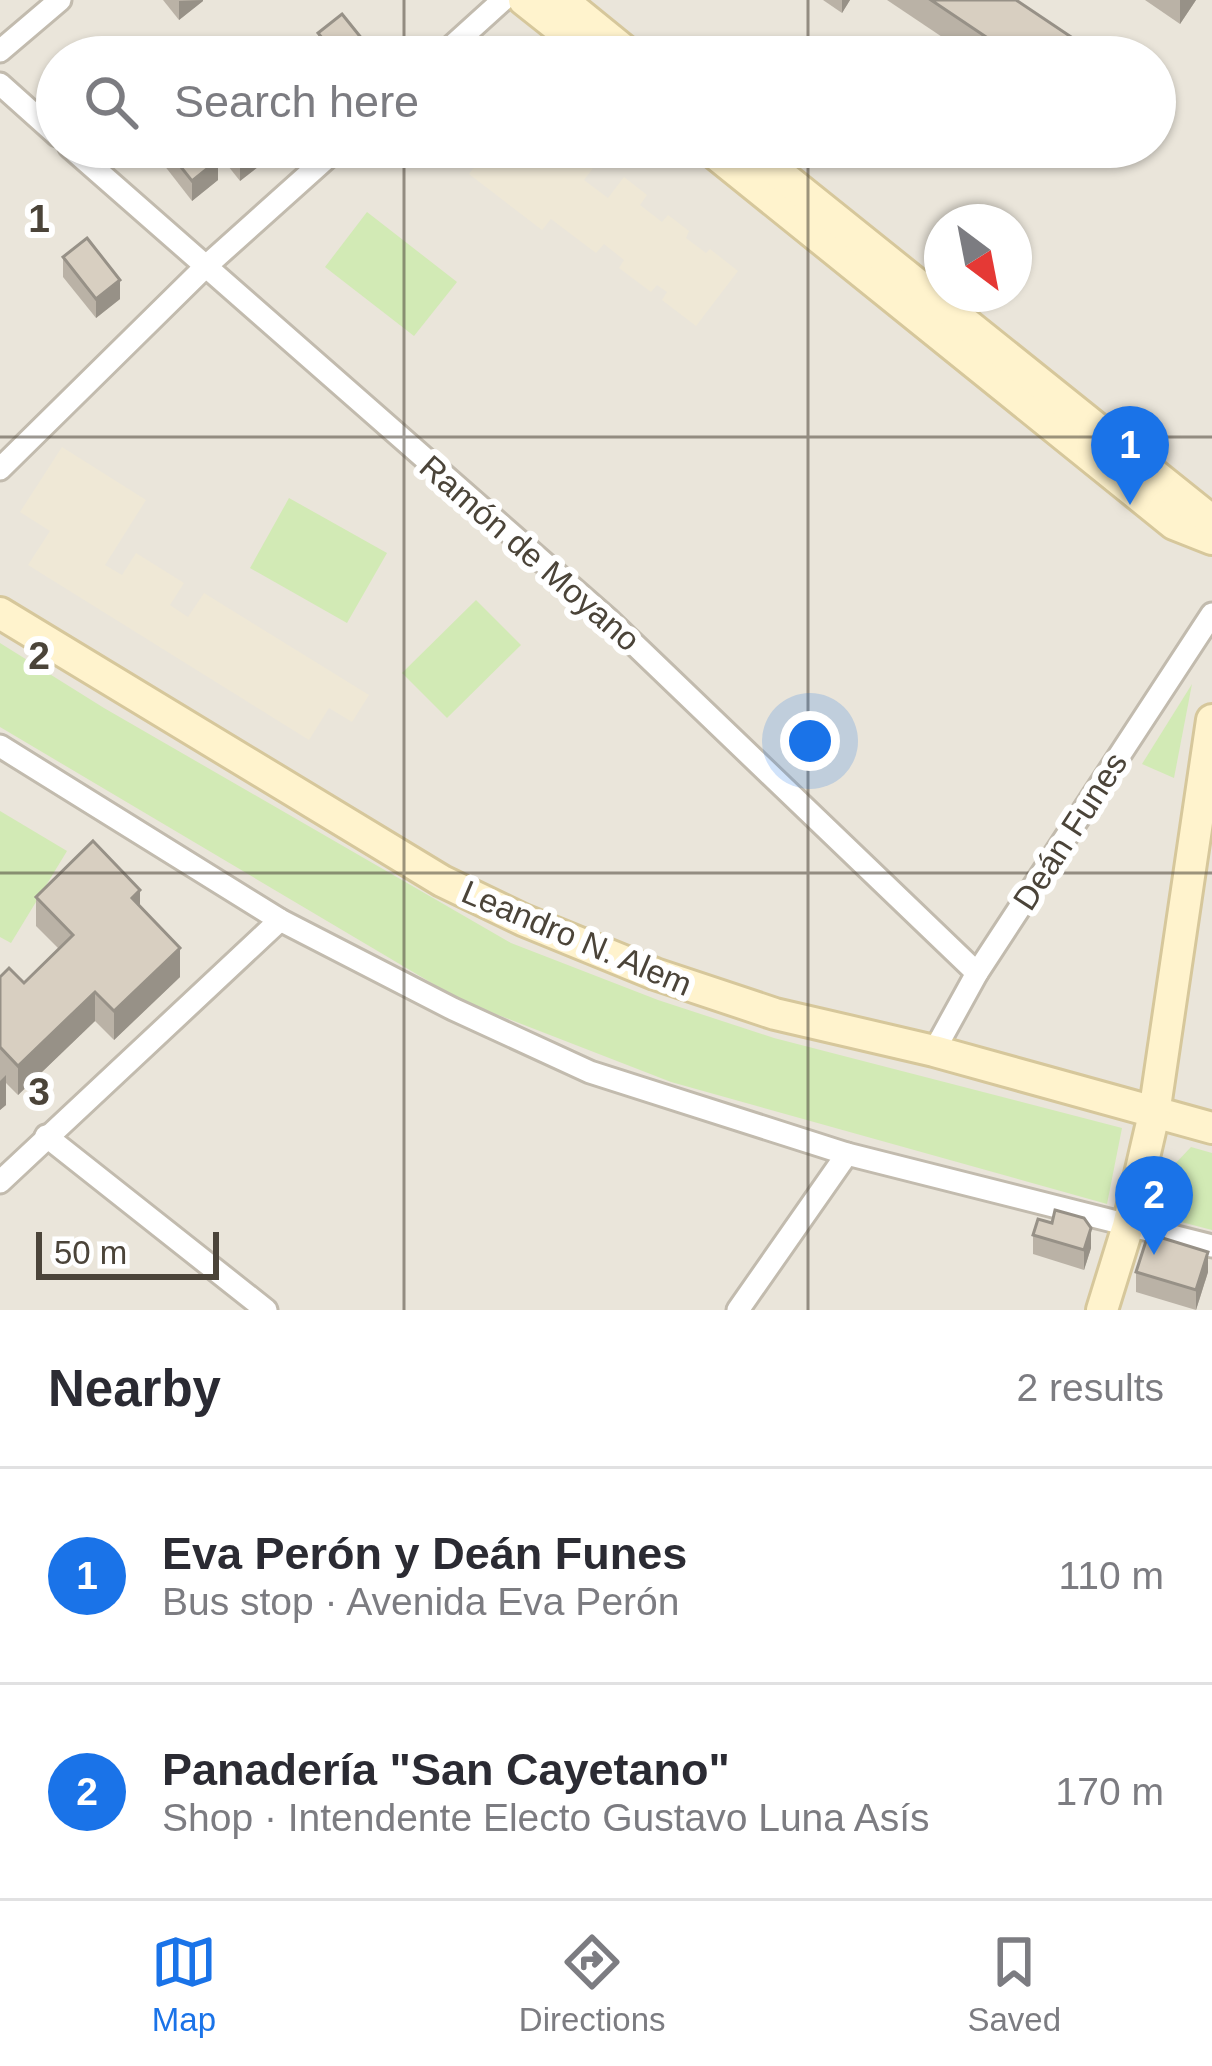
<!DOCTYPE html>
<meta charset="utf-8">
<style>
:root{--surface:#fff;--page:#f7f7f7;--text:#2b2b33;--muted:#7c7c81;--line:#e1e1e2;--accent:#1a73e8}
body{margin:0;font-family:Arial,sans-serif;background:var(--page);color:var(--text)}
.compass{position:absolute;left:924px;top:204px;width:108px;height:108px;border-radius:50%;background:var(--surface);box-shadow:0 3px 9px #0004;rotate:148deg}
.scale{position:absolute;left:36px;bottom:30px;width:183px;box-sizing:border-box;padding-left:12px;border:6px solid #4b4439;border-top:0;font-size:33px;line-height:42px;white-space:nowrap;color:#4b4439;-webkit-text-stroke:9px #fff;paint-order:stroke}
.you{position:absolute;left:810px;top:741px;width:42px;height:42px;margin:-30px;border:9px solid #fff;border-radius:50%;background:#1a73e8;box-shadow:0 0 0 18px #1a73e833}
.badge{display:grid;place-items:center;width:78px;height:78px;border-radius:50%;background:var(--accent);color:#fff;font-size:39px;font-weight:700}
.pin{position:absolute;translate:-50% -99px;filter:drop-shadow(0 3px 6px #0008)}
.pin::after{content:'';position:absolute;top:63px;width:42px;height:36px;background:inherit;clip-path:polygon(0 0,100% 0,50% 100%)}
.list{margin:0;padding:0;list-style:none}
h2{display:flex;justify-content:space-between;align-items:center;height:156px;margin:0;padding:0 48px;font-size:51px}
h2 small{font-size:39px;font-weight:400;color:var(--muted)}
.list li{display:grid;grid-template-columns:78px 1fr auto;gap:36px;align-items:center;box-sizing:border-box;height:216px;padding:0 48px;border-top:3px solid var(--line)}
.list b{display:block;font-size:45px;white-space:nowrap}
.list p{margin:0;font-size:39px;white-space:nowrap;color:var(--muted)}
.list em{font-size:39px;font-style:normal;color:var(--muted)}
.icon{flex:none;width:66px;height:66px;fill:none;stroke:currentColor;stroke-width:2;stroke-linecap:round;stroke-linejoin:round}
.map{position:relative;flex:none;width:1212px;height:1310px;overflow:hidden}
.search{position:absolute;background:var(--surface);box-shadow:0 3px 9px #0004;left:36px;right:36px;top:36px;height:132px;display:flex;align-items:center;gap:30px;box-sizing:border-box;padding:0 42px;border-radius:66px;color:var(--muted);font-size:45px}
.sheet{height:588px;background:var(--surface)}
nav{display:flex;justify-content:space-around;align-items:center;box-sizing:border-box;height:168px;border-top:3px solid var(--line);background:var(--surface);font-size:33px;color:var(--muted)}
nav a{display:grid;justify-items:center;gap:6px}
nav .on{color:var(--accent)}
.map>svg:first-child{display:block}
.residential{fill:#eae5da;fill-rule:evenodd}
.education{fill:#efe8d6}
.green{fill:#d2eab5}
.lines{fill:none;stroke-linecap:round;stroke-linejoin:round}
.street-casing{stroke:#c2bbae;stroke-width:27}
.secondary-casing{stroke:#d6c79b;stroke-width:36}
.street{stroke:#fff;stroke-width:21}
.secondary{stroke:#fff3cd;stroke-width:30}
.wall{fill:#bab2a6}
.shaded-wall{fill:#979187}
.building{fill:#d8cfc1;stroke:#979187;stroke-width:3}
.grid{fill:none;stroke:#4b4439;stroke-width:3;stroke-opacity:0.55}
.labels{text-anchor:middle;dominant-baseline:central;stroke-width:12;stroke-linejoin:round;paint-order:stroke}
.street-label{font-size:33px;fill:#4b4439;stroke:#fff}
.grid-label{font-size:39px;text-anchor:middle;font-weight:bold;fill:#4b4439;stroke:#fff;stroke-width:12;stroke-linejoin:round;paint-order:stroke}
</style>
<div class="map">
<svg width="1212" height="1310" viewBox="0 0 1212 1310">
<rect width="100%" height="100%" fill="#f6f3ec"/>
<path class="residential" d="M0,0H1212V1310H0ZM57,57H1155V147H57ZM942,222H1014V294H942Z"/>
<g class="education">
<polygon points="490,147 609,147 584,180 608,198 624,177 647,195 640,205 662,222 668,215 689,231 686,238 706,253 710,249 738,271 696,326 662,300 667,292 657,285 651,292 619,268 624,260 604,244 596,253 551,219 542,230 469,174"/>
<polygon points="62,447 146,500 105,565 122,575 136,553 184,583 170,605 188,617 204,593 369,695 352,722 329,708 309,740 28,565 50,531 20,512"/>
</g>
<g class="green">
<polygon points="367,212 457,282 414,336 325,267"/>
<polygon points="289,498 387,553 347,623 250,568"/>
<polygon points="476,600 521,645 447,718 402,673"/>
<polygon points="0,643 104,708 511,943 658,1000 774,1038 1122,1128 1107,1204 671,1082 462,1001 0,727"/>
<polygon points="1192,684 1174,778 1142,764"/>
<polygon points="0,811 67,851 11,943 0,937"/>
<polygon points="1191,1147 1212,1153 1212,1230 1162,1217 1156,1184"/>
</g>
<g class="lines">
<g class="street-casing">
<g id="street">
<polyline points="0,51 60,0"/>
<polyline points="440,57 503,0"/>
<polyline points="0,84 57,135"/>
<polyline points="70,147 609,620 977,973"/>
<polyline points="0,469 204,268 339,147"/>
<polyline points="0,746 280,920 453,1009 590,1072 847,1154 1212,1246"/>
<polyline points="934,1051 977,973 1212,614"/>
<polyline points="46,1136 266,1310"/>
<polyline points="0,1182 280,920"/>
<polyline points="738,1310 847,1154"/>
</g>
</g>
<g class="secondary-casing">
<g id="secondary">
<polyline points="524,0 596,57"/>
<polyline points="562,0 632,57"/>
<polyline points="707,147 1174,524 1212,539"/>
<polyline points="746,147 1212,521"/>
<polyline points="0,613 442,881 523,920 655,974 775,1014 934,1051 1212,1128"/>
<polyline points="1102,1310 1128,1226 1154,1114 1212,720"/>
</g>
</g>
<use href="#street" class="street"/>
<use href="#secondary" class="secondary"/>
</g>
<g class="wall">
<polygon points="163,0 203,0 203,1 179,20"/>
<polygon points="823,0 850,0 842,13"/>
<polygon points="887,0 1016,0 1101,57 972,57"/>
<polygon points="1145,0 1196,0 1180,24"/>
<polygon points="318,33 375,57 321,57 318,53"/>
<polygon points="164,147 218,180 192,201 164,165"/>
<polygon points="213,147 267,147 267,160 240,181"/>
<polygon points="63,257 120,299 96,318 63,277"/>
<polygon points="36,897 140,907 180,977 114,1040 95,1021 18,1095 6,1083 6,1105 0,1110 0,977 24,983 59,949 36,926"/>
<polygon points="1033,1235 1091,1248 1084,1270 1033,1254"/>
<polygon points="1136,1272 1208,1272 1196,1310 1136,1292"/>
</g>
<g class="shaded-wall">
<polygon points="203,0 203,1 179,20 179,1"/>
<polygon points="842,0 850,0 842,13"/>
<polygon points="1180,0 1196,0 1180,24"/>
<polygon points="259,147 267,147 267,160 240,181 240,162"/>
<polygon points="218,160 218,180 192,201 192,181"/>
<polygon points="120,280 120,299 96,318 96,299"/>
<polygon points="140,890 140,919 132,898"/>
<polygon points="180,948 180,977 114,1040 114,1011"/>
<polygon points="95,992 95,1021 18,1095 18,1066"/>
<polygon points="6,1075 6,1105 0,1110 0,1081"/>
<polygon points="1091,1228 1091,1248 1084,1270 1084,1250"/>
<polygon points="1208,1252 1208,1272 1196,1310 1196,1290"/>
</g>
<g class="building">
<polygon points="931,0 1016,0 1101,57 1016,57"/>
<polygon points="342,14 375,55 373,57 338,57 318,33"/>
<polygon points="165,147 207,147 218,160 192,181"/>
<polygon points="229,147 259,147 240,162"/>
<polygon points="87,238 120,280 96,299 63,257"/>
<polygon points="93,841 140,890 132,898 180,948 114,1011 95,992 18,1066 0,1047 0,977 9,968 24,983 73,935 36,897"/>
<polygon points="1055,1210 1084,1218 1091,1228 1084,1250 1033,1235 1038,1219 1052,1223"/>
<polygon points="1156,1236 1208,1252 1196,1290 1136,1272 1146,1241"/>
</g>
<path class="grid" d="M404,0V57M808,0V57M404,147V1310M808,147V1310M0,437H1212M0,873H1212"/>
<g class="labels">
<g class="street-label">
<text transform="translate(530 553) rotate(41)">Ramón de Moyano</text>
<text transform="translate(1070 831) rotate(-57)">Deán Funes</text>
<text transform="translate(577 938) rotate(23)">Leandro N. Alem</text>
</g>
</g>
<g class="grid-label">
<text x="39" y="232">1</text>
<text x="39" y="669">2</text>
<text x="39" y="1105">3</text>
</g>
</svg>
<svg class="compass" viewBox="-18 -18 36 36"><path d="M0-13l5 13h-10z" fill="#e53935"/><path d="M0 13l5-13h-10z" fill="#7c7c81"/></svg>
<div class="scale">50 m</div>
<div class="you"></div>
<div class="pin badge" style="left:1130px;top:505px">1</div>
<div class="pin badge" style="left:1154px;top:1255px">2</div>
<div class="search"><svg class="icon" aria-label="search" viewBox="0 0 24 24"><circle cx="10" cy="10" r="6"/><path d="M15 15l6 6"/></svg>Search here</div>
</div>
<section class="sheet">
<h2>Nearby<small>2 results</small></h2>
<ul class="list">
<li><span class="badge">1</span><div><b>Eva Perón y Deán Funes</b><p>Bus stop · Avenida Eva Perón</p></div><em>110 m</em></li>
<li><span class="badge">2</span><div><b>Panadería &quot;San Cayetano&quot;</b><p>Shop · Intendente Electo Gustavo Luna Asís</p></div><em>170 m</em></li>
</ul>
</section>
<nav>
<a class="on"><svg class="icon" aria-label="map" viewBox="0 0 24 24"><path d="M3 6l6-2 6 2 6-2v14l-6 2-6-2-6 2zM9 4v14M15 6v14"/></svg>Map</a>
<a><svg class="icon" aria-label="directions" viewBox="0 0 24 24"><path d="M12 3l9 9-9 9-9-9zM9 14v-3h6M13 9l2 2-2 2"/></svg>Directions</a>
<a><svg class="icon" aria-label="saved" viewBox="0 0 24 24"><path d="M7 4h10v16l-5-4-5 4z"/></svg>Saved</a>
</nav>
